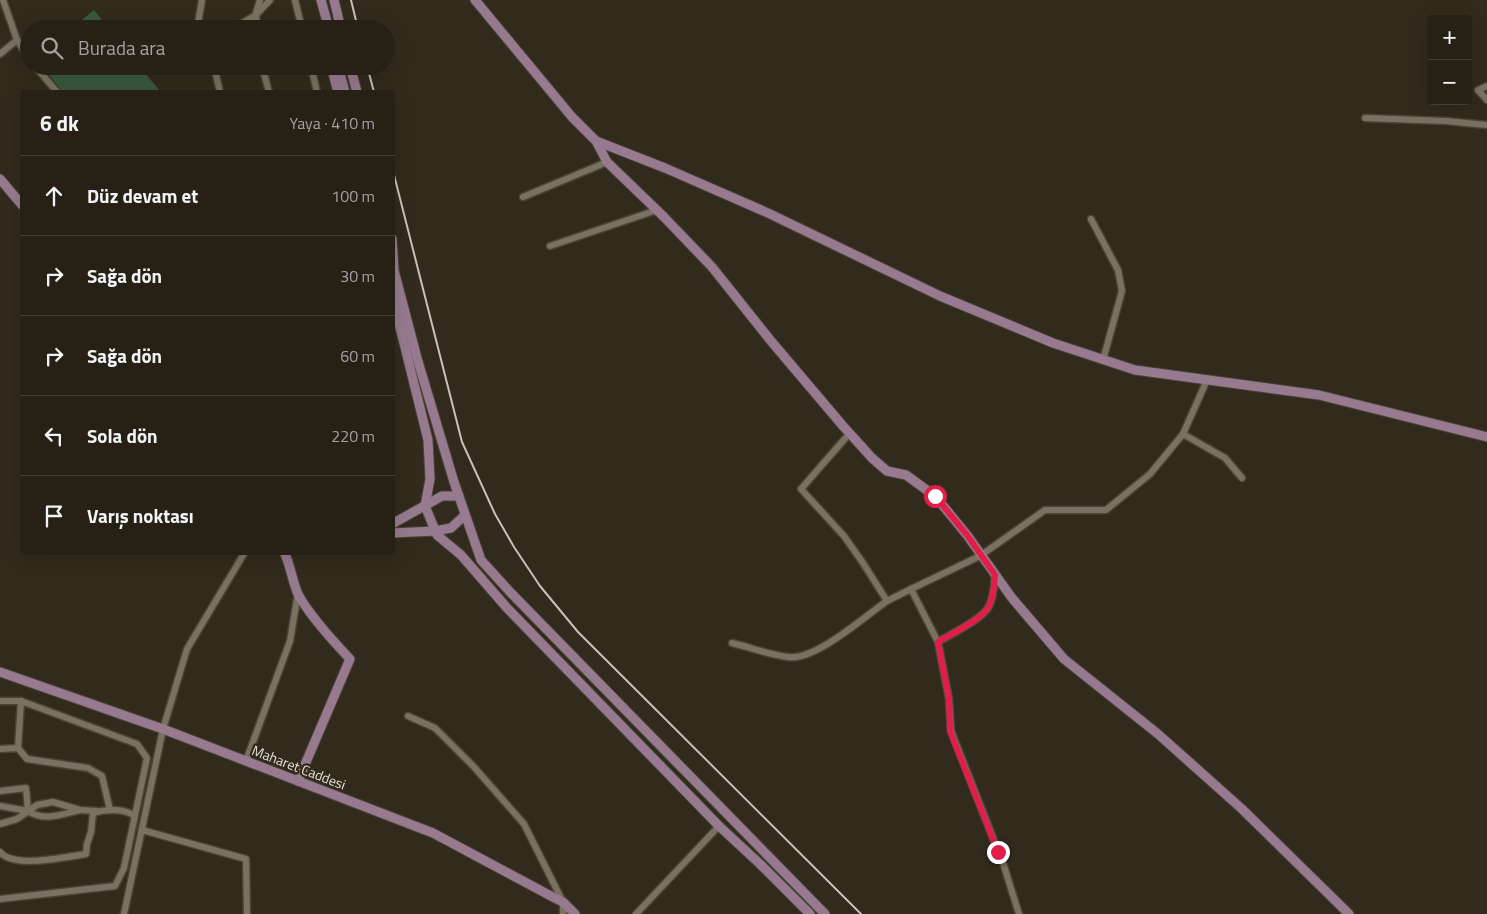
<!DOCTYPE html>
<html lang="tr">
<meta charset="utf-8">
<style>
:root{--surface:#262015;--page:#2e281e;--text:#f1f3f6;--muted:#a4a3a0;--line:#423e34}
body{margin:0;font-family:"Titillium Web",sans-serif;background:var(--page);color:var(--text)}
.controls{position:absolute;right:15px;top:15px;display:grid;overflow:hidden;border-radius:5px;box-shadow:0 5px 20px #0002}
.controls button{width:45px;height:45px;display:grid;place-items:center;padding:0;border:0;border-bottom:1px solid var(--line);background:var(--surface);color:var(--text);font:25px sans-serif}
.stop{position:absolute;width:15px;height:15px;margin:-11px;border:4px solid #e11d48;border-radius:50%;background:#fff}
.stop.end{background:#e11d48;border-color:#fff;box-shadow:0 1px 5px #0008}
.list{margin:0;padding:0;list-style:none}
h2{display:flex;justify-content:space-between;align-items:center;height:65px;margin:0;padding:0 20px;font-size:21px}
h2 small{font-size:16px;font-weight:400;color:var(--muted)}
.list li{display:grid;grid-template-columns:32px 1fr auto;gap:15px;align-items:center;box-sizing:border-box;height:80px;padding:0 20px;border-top:1px solid var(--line)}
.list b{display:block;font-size:19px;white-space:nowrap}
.list em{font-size:16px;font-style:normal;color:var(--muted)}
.icon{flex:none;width:28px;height:28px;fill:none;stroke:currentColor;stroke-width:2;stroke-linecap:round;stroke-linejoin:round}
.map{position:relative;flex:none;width:1487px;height:914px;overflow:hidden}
.search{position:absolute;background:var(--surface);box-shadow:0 5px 20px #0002;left:20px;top:20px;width:375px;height:55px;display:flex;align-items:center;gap:12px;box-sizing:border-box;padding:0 18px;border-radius:28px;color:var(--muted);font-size:19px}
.panel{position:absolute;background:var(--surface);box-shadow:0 5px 20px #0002;left:20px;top:90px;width:375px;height:465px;border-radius:5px}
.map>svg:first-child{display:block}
.green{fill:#39593f}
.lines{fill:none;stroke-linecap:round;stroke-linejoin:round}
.street-casing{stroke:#4a4538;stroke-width:9}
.secondary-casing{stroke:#4a4538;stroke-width:11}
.street{stroke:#7a7261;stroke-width:6}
.secondary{stroke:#977a90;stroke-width:9}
.rail{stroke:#c6c2b7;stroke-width:2}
.route{stroke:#e11d48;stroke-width:6}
.labels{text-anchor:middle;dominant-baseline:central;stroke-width:4.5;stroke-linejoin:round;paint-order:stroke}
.street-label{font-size:14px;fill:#e6e2d8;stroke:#322a1c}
</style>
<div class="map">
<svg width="1487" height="914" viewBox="0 0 1487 914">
<rect width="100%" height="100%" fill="#322a1c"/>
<g class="green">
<polygon points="94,10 109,29 71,29"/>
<polygon points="42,66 139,66 161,92 63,92"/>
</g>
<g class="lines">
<g class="street-casing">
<g id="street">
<polyline points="3,0 17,40 29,58"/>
<polyline points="295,0 302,29"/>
<polyline points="256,13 260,0"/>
<polyline points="256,15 270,0"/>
<polyline points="197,29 202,0"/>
<polyline points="232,29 256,15 257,29"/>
<polyline points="0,54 17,40"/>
<polyline points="35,66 57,92"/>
<polyline points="214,66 220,92"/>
<polyline points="262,66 269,92"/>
<polyline points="311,66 317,92"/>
<polyline points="1487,86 1478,90 1487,100"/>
<polyline points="1365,118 1446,121 1487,125"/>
<polyline points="523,197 607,162"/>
<polyline points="1091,219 1118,270 1122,291 1103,360"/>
<polyline points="550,246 657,210"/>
<polyline points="849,434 801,489 844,536 863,563 887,601 911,589"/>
<polyline points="1183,434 1225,458 1242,478"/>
<path d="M938,642C951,634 983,619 989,606C994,597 994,585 995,575"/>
<path d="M732,643C750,647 769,655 788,657C815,661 864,617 887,601"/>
<polyline points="0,701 21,701 137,744 147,758 124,868 115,886 0,899"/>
<polyline points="408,716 435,728 474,767 524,824 563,902 563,914"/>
<polyline points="18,748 21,701"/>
<polyline points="0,749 18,748 27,759 88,768 102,776 110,810"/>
<polyline points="246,761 290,641 298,593"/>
<polyline points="0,791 26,788 28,811 0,806"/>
<path d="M28,811C44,822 63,814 80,810"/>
<polyline points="0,824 17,819 37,805 53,802 80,810 97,811"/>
<polyline points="142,830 246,859 247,914"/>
<path d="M0,852C14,869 65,857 86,854L87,844L91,832L93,813C106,809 123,808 135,816"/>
<polyline points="124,914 163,729 187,649 245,552"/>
<polyline points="636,914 719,826"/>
<polyline points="1019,914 1004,866 951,731 949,699 938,642 911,589 980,556 1045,510 1106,510 1150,474 1183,434 1207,380"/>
</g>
</g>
<g class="secondary-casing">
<g id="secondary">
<polyline points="321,0 329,29"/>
<polyline points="334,0 341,29"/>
<polyline points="475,0 572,117 596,141 665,168 768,213 940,296 1053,343 1135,370 1319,395 1487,437"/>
<polyline points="331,66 338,92"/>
<polyline points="338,66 345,92"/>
<polyline points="350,66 357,92"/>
<polyline points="596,141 607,162 663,216 712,267 771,341 843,426 872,458 887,471 906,475 935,496 967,535 1012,598 1064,659 1158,734 1242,809 1349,914"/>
<polyline points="0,179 22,205"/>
<polyline points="392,239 394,268"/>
<polyline points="392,263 417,358 454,482 481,560 511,593 825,914"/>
<polyline points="392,295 428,440 430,479 425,506 437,535 461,555 507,608 719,826 760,864 810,914"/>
<polyline points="392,524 442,496 459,496"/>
<polyline points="392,533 435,531 451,528 465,515"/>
<path d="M284,552C291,566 292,581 298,594C309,615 333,641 350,659L298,781"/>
<polyline points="0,672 163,729 433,833 551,896 563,902 575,914"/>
</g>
</g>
<use href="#street" class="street"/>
<use href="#secondary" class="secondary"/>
<g class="rail">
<polyline points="351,0 358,29"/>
<polyline points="367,66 374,92"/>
<polyline points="392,167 462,442 495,514 514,547 540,586 578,632 861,914"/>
</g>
</g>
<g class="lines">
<path class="route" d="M935,496L967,535L995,575C994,585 994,597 989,606C983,619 951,634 938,642L949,699L950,731L998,852"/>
</g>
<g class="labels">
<g class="street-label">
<text transform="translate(299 767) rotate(21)">Maharet Caddesi</text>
</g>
</g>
</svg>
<div class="controls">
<button>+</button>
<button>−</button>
</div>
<div class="stop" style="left:935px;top:496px"></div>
<div class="stop end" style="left:998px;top:852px"></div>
<div class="search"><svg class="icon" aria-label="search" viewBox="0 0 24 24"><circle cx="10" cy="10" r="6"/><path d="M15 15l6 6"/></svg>Burada ara</div>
<section class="panel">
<h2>6 dk<small>Yaya · 410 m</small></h2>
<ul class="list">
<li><svg class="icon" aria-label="ahead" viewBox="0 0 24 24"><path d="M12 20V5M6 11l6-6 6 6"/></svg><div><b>Düz devam et</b></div><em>100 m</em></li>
<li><svg class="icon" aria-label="right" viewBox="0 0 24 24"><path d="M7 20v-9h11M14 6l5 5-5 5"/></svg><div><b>Sağa dön</b></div><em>30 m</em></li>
<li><svg class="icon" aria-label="right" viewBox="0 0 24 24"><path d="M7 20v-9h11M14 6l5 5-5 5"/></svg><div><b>Sağa dön</b></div><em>60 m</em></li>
<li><svg class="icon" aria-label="left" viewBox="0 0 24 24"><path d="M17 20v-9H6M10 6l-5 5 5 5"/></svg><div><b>Sola dön</b></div><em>220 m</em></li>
<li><svg class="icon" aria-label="arrive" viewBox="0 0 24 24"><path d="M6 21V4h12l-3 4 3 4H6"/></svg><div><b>Varış noktası</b></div></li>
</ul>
</section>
</div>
